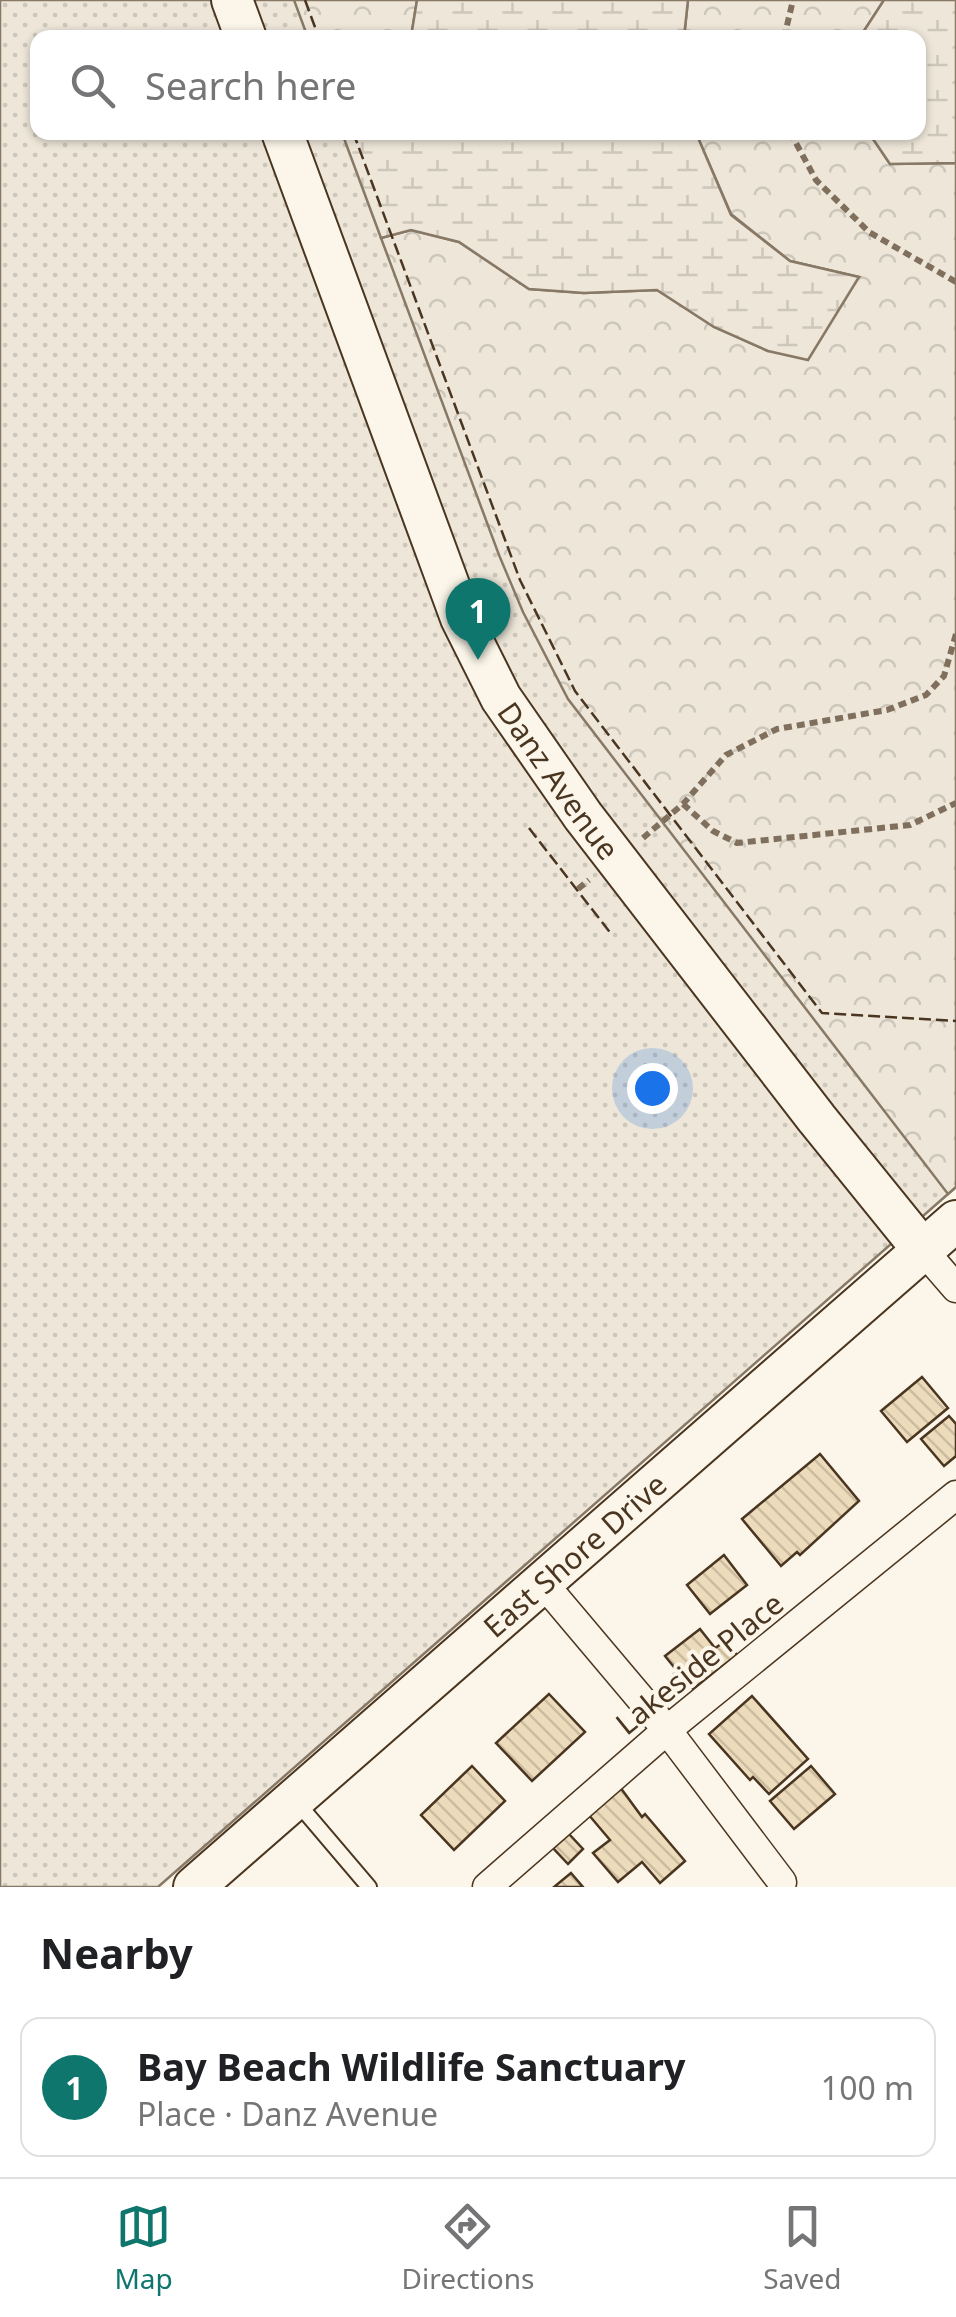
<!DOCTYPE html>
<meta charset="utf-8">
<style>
:root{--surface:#fff;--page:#f2f2f2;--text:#202124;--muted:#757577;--line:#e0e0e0;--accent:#0f766e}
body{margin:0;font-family:"Noto Sans",sans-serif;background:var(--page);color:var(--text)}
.you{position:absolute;left:652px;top:1088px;width:35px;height:35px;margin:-25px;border:8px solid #fff;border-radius:50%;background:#1a73e8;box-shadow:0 0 0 15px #1a73e833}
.badge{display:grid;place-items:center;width:65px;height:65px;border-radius:50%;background:var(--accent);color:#fff;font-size:32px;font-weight:700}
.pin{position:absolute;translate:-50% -82px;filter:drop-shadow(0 2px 5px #0008)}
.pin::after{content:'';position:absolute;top:52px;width:35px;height:30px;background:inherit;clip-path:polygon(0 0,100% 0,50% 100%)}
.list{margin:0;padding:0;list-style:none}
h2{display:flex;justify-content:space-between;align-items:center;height:130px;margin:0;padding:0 40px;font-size:42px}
h2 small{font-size:32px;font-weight:400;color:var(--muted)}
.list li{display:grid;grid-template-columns:65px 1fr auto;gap:30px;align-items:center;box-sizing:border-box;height:140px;margin:0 20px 20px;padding:0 20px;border:2px solid var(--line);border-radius:20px}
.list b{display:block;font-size:38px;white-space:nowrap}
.list p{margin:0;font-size:32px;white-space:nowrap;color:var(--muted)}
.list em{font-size:32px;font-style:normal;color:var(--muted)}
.icon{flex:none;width:55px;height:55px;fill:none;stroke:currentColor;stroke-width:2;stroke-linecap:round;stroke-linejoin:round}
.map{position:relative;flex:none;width:956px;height:1887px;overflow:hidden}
.search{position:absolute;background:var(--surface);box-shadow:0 2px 8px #0004;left:30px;right:30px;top:30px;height:110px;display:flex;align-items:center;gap:25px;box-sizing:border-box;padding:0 35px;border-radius:20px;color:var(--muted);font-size:38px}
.sheet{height:290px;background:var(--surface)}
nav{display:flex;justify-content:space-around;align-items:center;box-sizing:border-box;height:140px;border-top:2px solid var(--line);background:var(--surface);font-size:28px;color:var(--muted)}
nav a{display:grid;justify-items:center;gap:5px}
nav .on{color:var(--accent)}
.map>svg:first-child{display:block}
.green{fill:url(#green-dots);stroke:#887966;stroke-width:2.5;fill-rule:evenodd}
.forest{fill:url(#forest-crowns);stroke:#887966;stroke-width:2.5}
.wetland{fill:url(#wetland-marsh);stroke:#887966;stroke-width:2.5}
.building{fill:url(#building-back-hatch);stroke:#4a3520;stroke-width:2.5}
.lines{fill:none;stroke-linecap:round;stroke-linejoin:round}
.lane-casing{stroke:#4a3520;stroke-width:18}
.street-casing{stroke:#4a3520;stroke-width:31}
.secondary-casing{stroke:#4a3520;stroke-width:44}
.path{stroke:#7f6f5c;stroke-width:6;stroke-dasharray:8 5;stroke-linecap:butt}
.lane{stroke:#fbf6e9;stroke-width:14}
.street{stroke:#fbf6e9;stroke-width:28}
.secondary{stroke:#fbf6e9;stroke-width:40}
.fence{stroke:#4a3520;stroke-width:2.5;stroke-dasharray:12 5;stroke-linecap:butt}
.labels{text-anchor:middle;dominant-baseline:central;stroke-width:8;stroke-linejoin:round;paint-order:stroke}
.street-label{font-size:30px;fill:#4a3520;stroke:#fbf6e9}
</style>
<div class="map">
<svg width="956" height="1887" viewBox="0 0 956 1887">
<defs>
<pattern id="green-dots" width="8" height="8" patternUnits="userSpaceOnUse" patternTransform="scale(2.5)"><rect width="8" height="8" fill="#ede6d9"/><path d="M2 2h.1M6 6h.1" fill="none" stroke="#cdc6ba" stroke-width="1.8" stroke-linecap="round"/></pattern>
<pattern id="forest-crowns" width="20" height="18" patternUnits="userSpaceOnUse" patternTransform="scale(2.5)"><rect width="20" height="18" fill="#ede6d9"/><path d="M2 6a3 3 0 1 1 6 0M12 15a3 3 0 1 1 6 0" fill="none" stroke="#cdc6ba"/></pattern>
<pattern id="wetland-marsh" width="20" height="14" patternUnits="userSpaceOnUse" patternTransform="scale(2.5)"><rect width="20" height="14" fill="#ede6d9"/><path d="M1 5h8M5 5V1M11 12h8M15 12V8" fill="none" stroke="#cdc6ba"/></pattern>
<pattern id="building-back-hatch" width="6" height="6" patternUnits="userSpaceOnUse" patternTransform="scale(2.5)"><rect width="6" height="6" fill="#ecdcbc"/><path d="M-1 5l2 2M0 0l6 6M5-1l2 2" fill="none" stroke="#ccbda1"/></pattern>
</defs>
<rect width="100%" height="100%" fill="#fbf6e9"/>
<path class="green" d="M0,0H956V1187L158,1887H0ZM38,38H918V132H38Z"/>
<g class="forest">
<polygon points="294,0 417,0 411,37 308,38"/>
<polygon points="688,0 884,0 860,37 684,38"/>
<polygon points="696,133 869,133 890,164 956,163 956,1187 948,1194 568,699 523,612 499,555 381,238 411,230 459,242 529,289 584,293 657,290 714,327 768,351 859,277 790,261 731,214"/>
</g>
<g class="wetland">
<polygon points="417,0 688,0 684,37 411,37"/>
<polygon points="884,0 956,0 956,163 890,164 869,133 918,132 918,38 860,37"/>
<polygon points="342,133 696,133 731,215 790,261 859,277 808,360 768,351 714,327 657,290 584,293 529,289 459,242 411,230 381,238"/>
</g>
<g class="building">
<polygon points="922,1377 948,1408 907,1442 881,1411"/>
<polygon points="949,1416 956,1424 956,1456 944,1466 921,1439"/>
<polygon points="820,1454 859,1501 800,1555 797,1552 781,1566 742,1519"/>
<polygon points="724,1555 747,1585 710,1614 687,1585"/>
<polygon points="700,1629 715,1648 726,1641 737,1655 693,1689 686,1679 681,1683 674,1674 678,1672 665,1656"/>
<polygon points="549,1694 585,1732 532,1781 496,1743"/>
<polygon points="752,1696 808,1759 769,1794 753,1777 750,1780 709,1734"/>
<polygon points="472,1766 505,1801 454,1850 421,1815"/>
<polygon points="811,1766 835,1794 794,1829 770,1801"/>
<polygon points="620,1787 642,1817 645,1814 685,1861 660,1883 642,1862 618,1882 593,1853 610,1840 588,1814"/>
<polygon points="569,1834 583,1849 568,1864 553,1848"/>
<polygon points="571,1873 583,1887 554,1887"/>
</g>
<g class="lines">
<g class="lane-casing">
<polyline id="lane" points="295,1800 369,1887"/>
</g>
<g class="street-casing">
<g id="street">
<polyline points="923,1250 956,1288"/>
<polyline points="543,1583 667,1730 782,1882"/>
<polyline points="487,1887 667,1730 956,1495"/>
</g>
</g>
<g class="secondary-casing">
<g id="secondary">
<polyline points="232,0 246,38"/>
<path id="s1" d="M282,132L461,618L501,698L583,816L817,1119L923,1250"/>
<path id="s2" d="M194,1887L956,1221"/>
</g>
</g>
<g class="path">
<polyline points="784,38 793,0"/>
<polyline points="790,132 816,180 869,232 956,282"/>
<polyline points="683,804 713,831 737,843 910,825 956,803"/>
<polyline points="643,838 683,804 726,755 777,729 887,710 926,695 944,676 956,634"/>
<polyline points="578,889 589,880"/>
</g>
<use href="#lane" class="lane"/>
<use href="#street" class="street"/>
<use href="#secondary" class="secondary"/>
<g class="fence">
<polyline points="305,0 319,38"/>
<polyline points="353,132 520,580 575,691 822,1013 956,1021"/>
<polyline points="529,828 612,935"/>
</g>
</g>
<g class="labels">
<g class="street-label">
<text stroke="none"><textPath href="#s1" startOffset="708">Danz Avenue</textPath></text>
<text stroke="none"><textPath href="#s2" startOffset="505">East Shore Drive</textPath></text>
<text transform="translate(699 1663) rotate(-39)">Lakeside Place</text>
</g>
</g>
</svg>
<div class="you"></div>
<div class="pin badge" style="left:478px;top:660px">1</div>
<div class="search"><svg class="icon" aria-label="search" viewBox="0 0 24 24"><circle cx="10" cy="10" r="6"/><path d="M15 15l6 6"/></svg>Search here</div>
</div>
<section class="sheet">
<h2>Nearby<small></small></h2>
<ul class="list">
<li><span class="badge">1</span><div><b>Bay Beach Wildlife Sanctuary</b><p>Place · Danz Avenue</p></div><em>100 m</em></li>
</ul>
</section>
<nav>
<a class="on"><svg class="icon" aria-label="map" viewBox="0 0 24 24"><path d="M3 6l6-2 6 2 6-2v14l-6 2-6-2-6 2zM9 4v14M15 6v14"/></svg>Map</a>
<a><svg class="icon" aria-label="directions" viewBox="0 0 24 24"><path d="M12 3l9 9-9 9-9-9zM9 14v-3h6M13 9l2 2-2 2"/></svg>Directions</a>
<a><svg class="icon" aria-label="saved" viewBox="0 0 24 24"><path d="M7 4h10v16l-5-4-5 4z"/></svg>Saved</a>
</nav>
